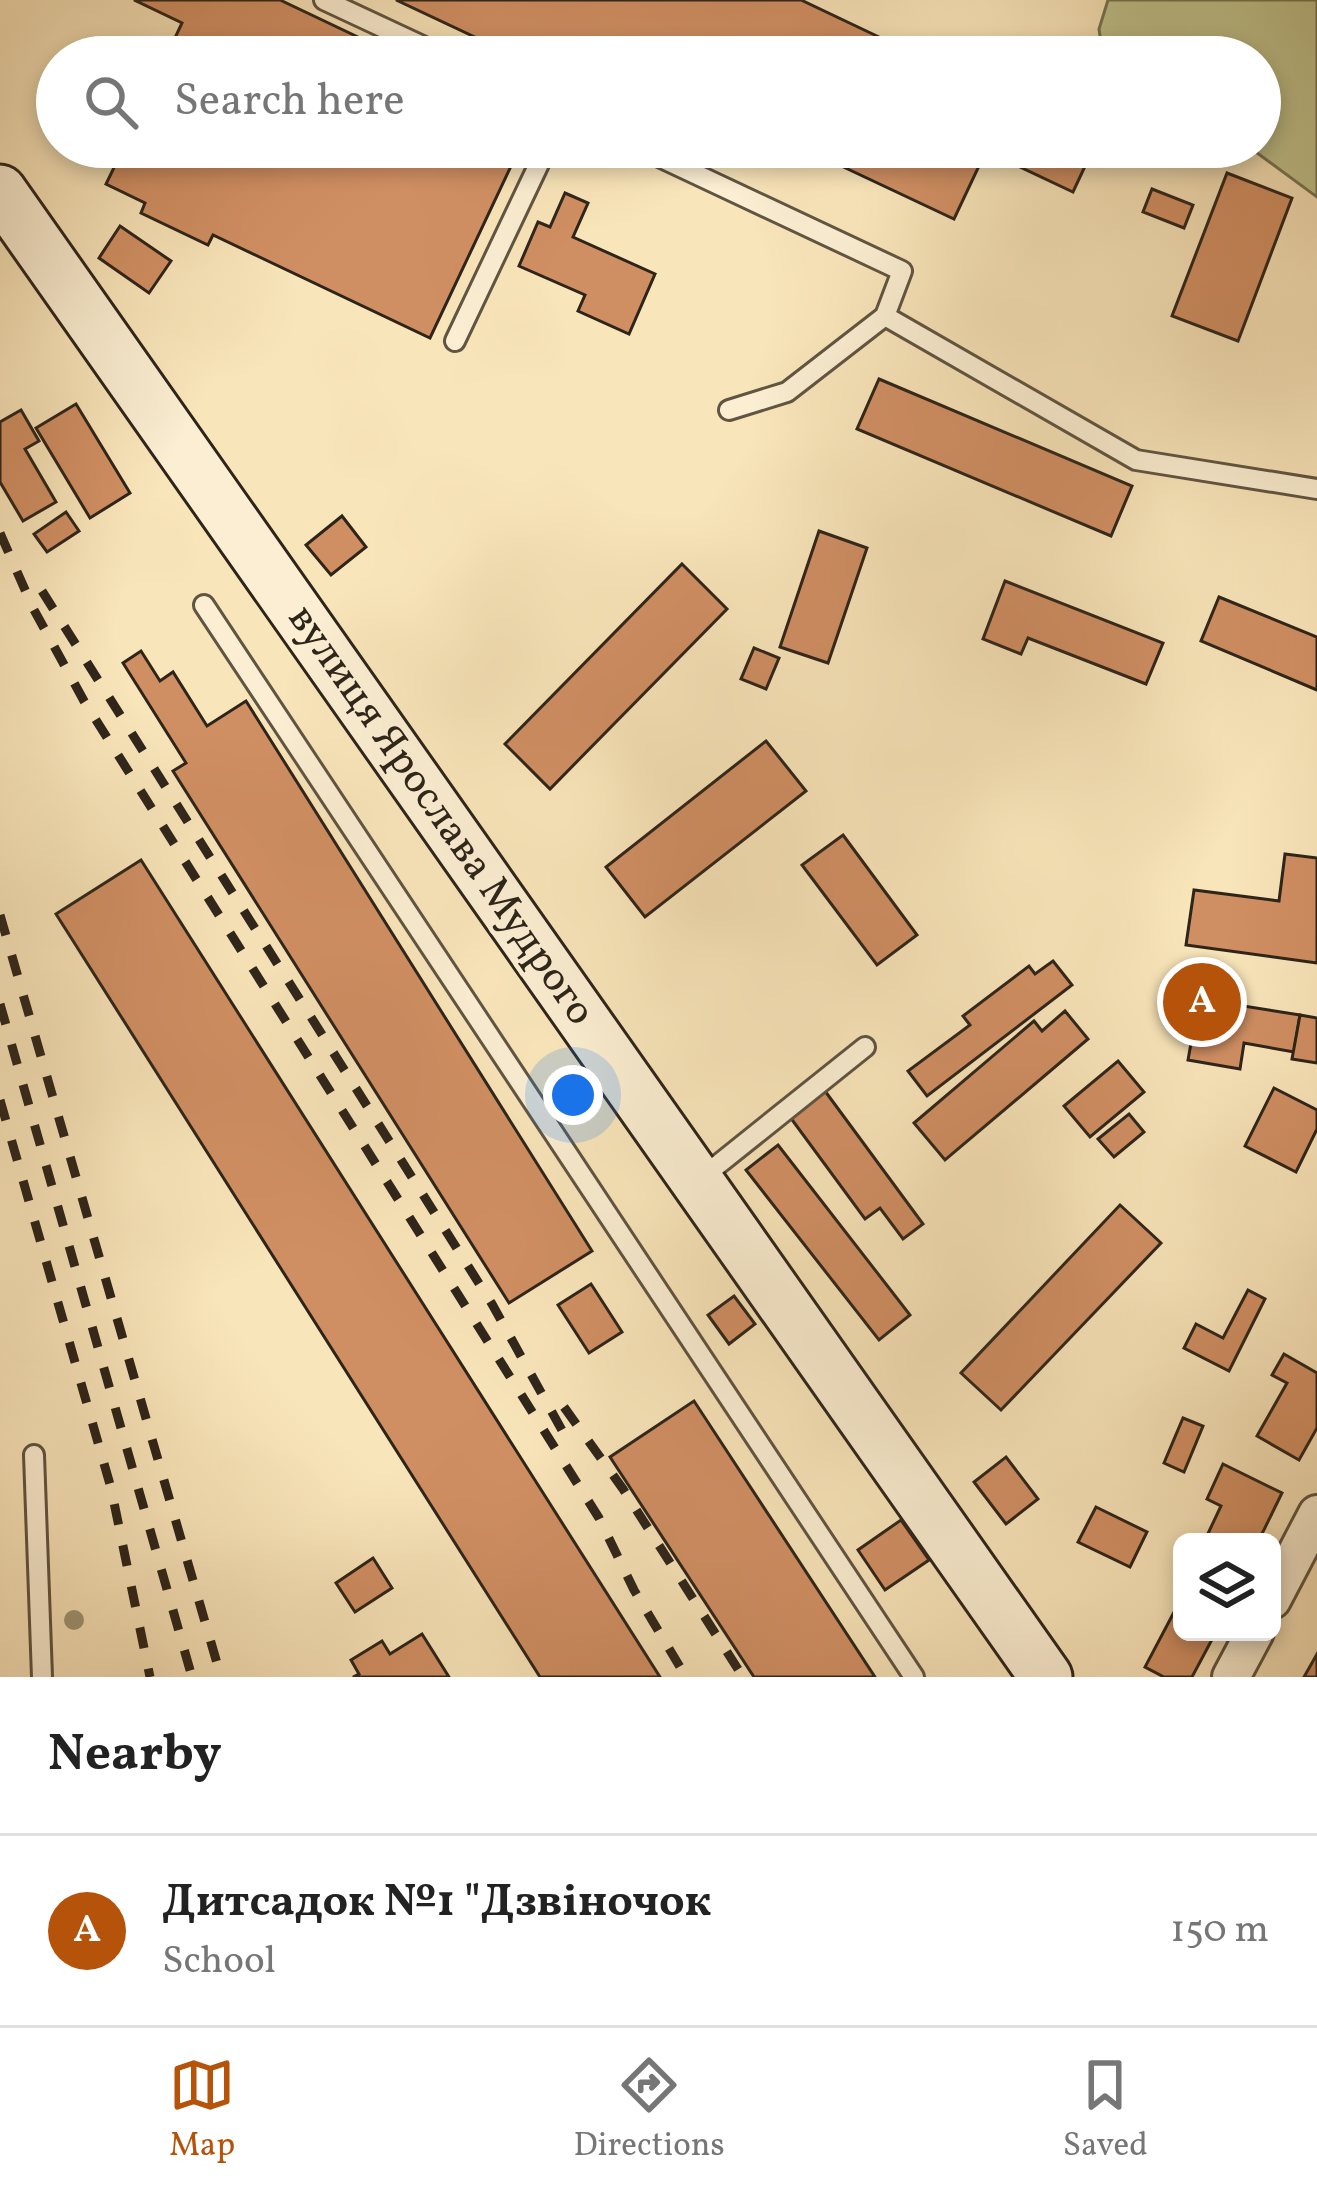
<!DOCTYPE html>
<meta charset="utf-8">
<style>
:root{--surface:#fff;--page:#f6f6f6;--text:#222;--muted:#767676;--line:#e0e0e0;--accent:#b45309}
body{margin:0;font-family:Vollkorn,serif;background:var(--page);color:var(--text)}
.controls{position:absolute;right:36px;bottom:36px;display:grid;overflow:hidden;border-radius:18px;box-shadow:0 6px 18px #0003}
.controls button{width:108px;height:108px;display:grid;place-items:center;padding:0;border:0;border-bottom:3px solid var(--line);background:var(--surface);color:var(--text);font:60px sans-serif}
.you{position:absolute;left:573px;top:1095px;width:42px;height:42px;margin:-30px;border:9px solid #fff;border-radius:50%;background:#1a73e8;box-shadow:0 0 0 18px #1a73e833}
.badge{display:grid;place-items:center;width:78px;height:78px;border-radius:50%;background:var(--accent);color:#fff;font-size:39px;font-weight:700}
.pin{position:absolute;translate:-50% -50%;border:6px solid #fff;box-shadow:0 3px 12px #0006}
.list{margin:0;padding:0;list-style:none}
h2{display:flex;justify-content:space-between;align-items:center;height:156px;margin:0;padding:0 48px;font-size:51px}
h2 small{font-size:39px;font-weight:400;color:var(--muted)}
.list li{display:grid;grid-template-columns:78px 1fr auto;gap:36px;align-items:center;box-sizing:border-box;height:192px;padding:0 48px;border-top:3px solid var(--line)}
.list b{display:block;font-size:45px;white-space:nowrap}
.list p{margin:0;font-size:39px;white-space:nowrap;color:var(--muted)}
.list em{font-size:39px;font-style:normal;color:var(--muted)}
.icon{flex:none;width:66px;height:66px;fill:none;stroke:currentColor;stroke-width:2;stroke-linecap:round;stroke-linejoin:round}
.map{position:relative;flex:none;width:1317px;height:1677px;overflow:hidden}
.search{position:absolute;background:var(--surface);box-shadow:0 6px 18px #0003;left:36px;right:36px;top:36px;height:132px;display:flex;align-items:center;gap:30px;box-sizing:border-box;padding:0 42px;border-radius:66px;color:var(--muted);font-size:45px}
.sheet{height:348px;background:var(--surface)}
nav{display:flex;justify-content:space-around;align-items:center;box-sizing:border-box;height:168px;border-top:3px solid var(--line);background:var(--surface);font-size:33px;color:var(--muted)}
nav a{display:grid;justify-items:center;gap:6px}
nav .on{color:var(--accent)}
.map>svg:first-child{display:block}
.green{fill:#c0c38d;stroke:#767454;stroke-width:3}
.building{fill:#d08f63;stroke:#2d241a;stroke-width:3}
.lines{fill:none;stroke-linecap:round;stroke-linejoin:round}
.lane-casing{stroke:#605442;stroke-width:24}
.street-casing{stroke:#605442;stroke-width:42}
.secondary-casing{stroke:#2d241a;stroke-width:57}
.lane{stroke:#fbeed2;stroke-width:18}
.street{stroke:#fbeed2;stroke-width:36}
.secondary{stroke:#fbeed2;stroke-width:51}
.rail{stroke:#2d241a;stroke-width:9;stroke-dasharray:21 21;stroke-linecap:butt}
.tree{fill:#a19575}
.labels{text-anchor:middle;dominant-baseline:central;stroke-width:9;stroke-linejoin:round;paint-order:stroke}
.street-label{font-size:42px;fill:#2d241a;stroke:#fbeed2}
</style>
<div class="map">
<svg width="1317" height="1677" viewBox="0 0 1317 1677">
<rect width="100%" height="100%" fill="#f9e5ba"/>
<filter id="stains"><feTurbulence type="fractalNoise" baseFrequency=".00167" numOctaves="4"/><feColorMatrix values="0 0 0 0 .2 0 0 0 0 .09 0 0 0 0 .02 0 0 0 .5 -.17"/></filter>
<radialGradient id="worn" r=".72"><stop offset=".6" stop-color="#630" stop-opacity="0"/><stop offset="1" stop-color="#630" stop-opacity=".3"/></radialGradient>
<polygon class="green" points="1108,0 1317,0 1317,197 1249,147 1260,147 1260,57 1103,57 1099,29"/>
<g class="building">
<polygon points="134,0 280,0 400,57 166,57 182,23"/>
<polygon points="396,0 801,0 921,57 612,57 596,50 593,57 517,57"/>
<polygon points="124,147 520,147 430,338 213,235 208,245 141,213 145,203 106,184"/>
<polygon points="801,147 1094,147 1073,192 986,151 954,219"/>
<polygon points="1227,173 1292,198 1238,341 1172,316"/>
<polygon points="1152,189 1193,205 1184,228 1143,212"/>
<polygon points="565,193 588,203 573,237 655,274 629,334 578,311 585,295 519,266 538,222 550,227"/>
<polygon points="120,226 171,261 149,293 99,258"/>
<polygon points="879,379 1132,486 1111,536 857,429"/>
<polygon points="76,404 130,493 90,518 36,428"/>
<polygon points="21,410 39,441 25,449 56,502 23,521 0,482 0,422"/>
<polygon points="66,512 79,531 47,552 34,534"/>
<polygon points="342,516 366,547 331,575 306,545"/>
<polygon points="819,531 867,548 828,663 780,647"/>
<polygon points="682,564 727,609 550,789 505,744"/>
<polygon points="1005,581 1163,643 1146,684 1028,638 1021,654 983,639"/>
<polygon points="1219,597 1317,637 1317,690 1201,641"/>
<polygon points="754,648 779,658 766,689 741,679"/>
<polygon points="141,651 160,681 173,672 207,726 246,701 592,1251 509,1303 173,771 186,763 123,663"/>
<polygon points="766,741 806,791 645,917 606,867"/>
<polygon points="843,835 917,935 877,965 802,865"/>
<polygon points="1285,854 1317,858 1317,963 1186,945 1194,890 1279,901"/>
<polygon points="141,860 660,1677 540,1677 56,914"/>
<polygon points="1053,961 1072,985 927,1096 908,1071 970,1025 963,1016 1029,966 1035,974"/>
<polygon points="1199,999 1300,1015 1294,1052 1244,1043 1240,1069 1188,1060"/>
<polygon points="1065,1011 1088,1039 945,1160 914,1123 1034,1021 1042,1031"/>
<polygon points="1300,1015 1317,1018 1317,1063 1292,1059"/>
<polygon points="1118,1061 1144,1092 1090,1137 1064,1106"/>
<polygon points="1274,1088 1317,1110 1317,1129 1296,1172 1245,1146"/>
<polygon points="825,1091 923,1224 903,1239 880,1208 865,1219 790,1117"/>
<polygon points="1129,1114 1144,1132 1114,1157 1098,1139"/>
<polygon points="778,1145 910,1315 879,1340 746,1170"/>
<polygon points="1120,1205 1161,1243 1001,1410 961,1373"/>
<polygon points="591,1284 622,1332 589,1353 558,1305"/>
<polygon points="1248,1290 1265,1299 1229,1371 1184,1348 1196,1324 1223,1338"/>
<polygon points="734,1296 755,1324 729,1344 708,1315"/>
<polygon points="1284,1354 1317,1373 1317,1428 1299,1460 1257,1436 1287,1383 1272,1375"/>
<polygon points="694,1401 875,1677 754,1677 610,1457"/>
<polygon points="1183,1418 1203,1426 1184,1472 1164,1463"/>
<polygon points="1006,1457 1038,1499 1006,1524 974,1482"/>
<polygon points="1223,1464 1282,1493 1258,1542 1204,1542 1221,1506 1207,1499"/>
<polygon points="1096,1507 1147,1532 1130,1567 1078,1542"/>
<polygon points="901,1520 929,1560 885,1590 858,1550"/>
<polygon points="373,1558 392,1588 355,1612 336,1583"/>
<polygon points="1182,1597 1182,1632 1216,1632 1192,1677 1164,1677 1145,1667"/>
<polygon points="422,1634 449,1677 353,1677 359,1674 351,1660 382,1641 390,1654"/>
<polygon points="1317,1654 1317,1677 1304,1677"/>
</g>
<g class="lines">
<g class="lane-casing">
<g id="lane">
<polyline points="324,0 446,57"/>
<polyline points="638,147 902,271 885,316 787,392 729,410"/>
<polyline points="885,316 1136,460 1317,489"/>
<polyline points="455,341 547,147"/>
<polyline points="204,605 914,1677"/>
<polyline points="700,1179 865,1047"/>
<polyline points="34,1455 42,1677"/>
</g>
</g>
<g class="street-casing">
<g id="street">
<polyline points="1272,1600 1317,1514"/>
<polyline points="1231,1677 1255,1632"/>
</g>
</g>
<g class="secondary-casing">
<polyline id="secondary" points="0,191 1046,1677"/>
</g>
<use href="#lane" class="lane"/>
<use href="#street" class="street"/>
<use href="#secondary" class="secondary"/>
<g class="rail">
<polyline points="0,533 33,608 84,701 599,1518 634,1590 686,1677"/>
<polyline points="42,591 492,1304 563,1432"/>
<polyline points="0,915 221,1677"/>
<polyline points="0,1004 192,1677"/>
<polyline points="0,1100 111,1488 150,1677"/>
<polyline points="564,1407 623,1489 743,1677"/>
</g>
</g>
<circle class="tree" cx="74" cy="1620" r="10"/>
<g class="labels">
<g class="street-label">
<text transform="translate(440 816) rotate(55)">вулиця Ярослава Мудрого</text>
</g>
</g>
<rect width="100%" height="100%" filter="url(#stains)"/>
<rect width="100%" height="100%" fill="url(#worn)"/>
</svg>
<div class="controls">
<button><svg class="icon" aria-label="layers" viewBox="0 0 24 24"><path d="M12 4l9 5-9 5-9-5zM3 14l9 5 9-5"/></svg></button>
</div>
<div class="you"></div>
<div class="pin badge" style="left:1202px;top:1002px">A</div>
<div class="search"><svg class="icon" aria-label="search" viewBox="0 0 24 24"><circle cx="10" cy="10" r="6"/><path d="M15 15l6 6"/></svg>Search here</div>
</div>
<section class="sheet">
<h2>Nearby<small></small></h2>
<ul class="list">
<li><span class="badge">A</span><div><b>Дитсадок №1 &quot;Дзвіночок</b><p>School</p></div><em>150 m</em></li>
</ul>
</section>
<nav>
<a class="on"><svg class="icon" aria-label="map" viewBox="0 0 24 24"><path d="M3 6l6-2 6 2 6-2v14l-6 2-6-2-6 2zM9 4v14M15 6v14"/></svg>Map</a>
<a><svg class="icon" aria-label="directions" viewBox="0 0 24 24"><path d="M12 3l9 9-9 9-9-9zM9 14v-3h6M13 9l2 2-2 2"/></svg>Directions</a>
<a><svg class="icon" aria-label="saved" viewBox="0 0 24 24"><path d="M7 4h10v16l-5-4-5 4z"/></svg>Saved</a>
</nav>
